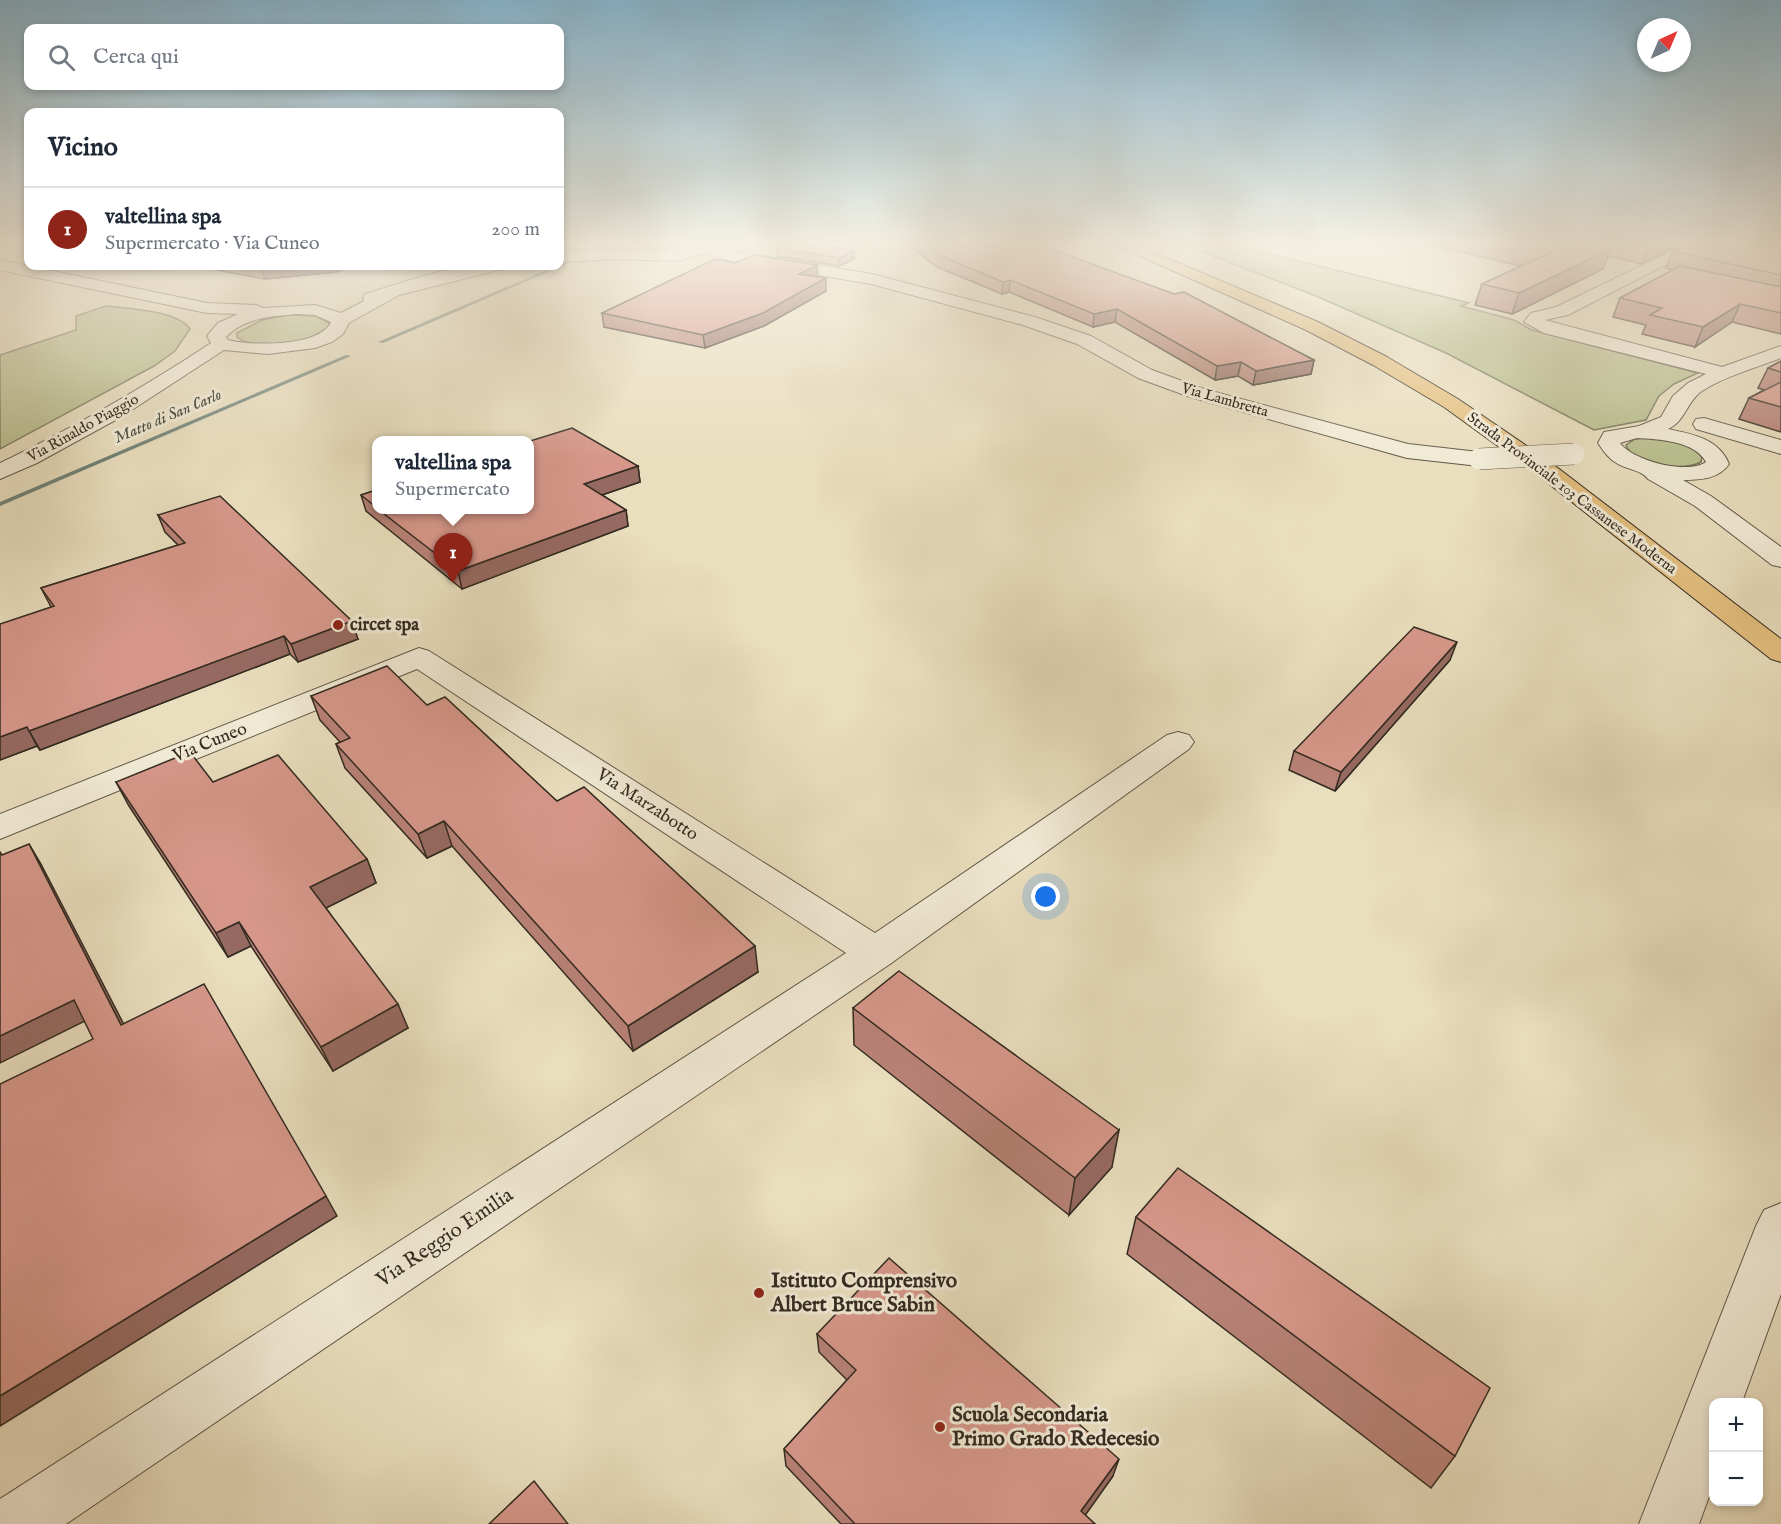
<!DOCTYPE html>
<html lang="it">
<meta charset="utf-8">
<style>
:root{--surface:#fff;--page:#f6f6f7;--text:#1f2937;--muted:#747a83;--line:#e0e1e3;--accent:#8f2418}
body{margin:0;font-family:"IM FELL English",serif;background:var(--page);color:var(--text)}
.controls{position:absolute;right:18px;bottom:18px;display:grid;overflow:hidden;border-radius:12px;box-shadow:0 3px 9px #0003}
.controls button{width:54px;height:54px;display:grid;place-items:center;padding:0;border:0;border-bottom:2px solid var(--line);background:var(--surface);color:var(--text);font:30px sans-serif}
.compass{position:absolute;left:1637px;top:18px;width:54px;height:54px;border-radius:50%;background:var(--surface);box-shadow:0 3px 9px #0003;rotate:44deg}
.you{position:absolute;left:1046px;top:897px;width:21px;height:21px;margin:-15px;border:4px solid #fff;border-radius:50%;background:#1a73e8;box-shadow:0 0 0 9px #1a73e833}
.badge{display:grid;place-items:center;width:39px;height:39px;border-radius:50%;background:var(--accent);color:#fff;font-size:20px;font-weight:700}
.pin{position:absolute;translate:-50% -50px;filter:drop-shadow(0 2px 3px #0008)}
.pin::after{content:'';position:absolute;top:32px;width:21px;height:18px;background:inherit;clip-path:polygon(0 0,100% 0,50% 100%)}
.popup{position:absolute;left:372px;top:436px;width:162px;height:78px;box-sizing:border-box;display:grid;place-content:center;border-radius:12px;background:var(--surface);filter:drop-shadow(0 2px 4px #0005);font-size:20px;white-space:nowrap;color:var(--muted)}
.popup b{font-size:22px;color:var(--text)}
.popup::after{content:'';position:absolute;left:50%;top:100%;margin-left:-12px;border:12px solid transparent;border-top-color:var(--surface)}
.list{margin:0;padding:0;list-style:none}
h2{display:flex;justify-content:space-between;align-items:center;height:78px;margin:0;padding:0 24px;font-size:26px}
h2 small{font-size:20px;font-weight:400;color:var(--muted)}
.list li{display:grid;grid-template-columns:39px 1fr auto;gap:18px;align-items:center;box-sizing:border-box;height:84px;padding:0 24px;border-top:2px solid var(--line)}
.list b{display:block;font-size:22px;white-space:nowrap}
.list p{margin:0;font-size:20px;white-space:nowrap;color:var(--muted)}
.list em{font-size:20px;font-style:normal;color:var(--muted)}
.icon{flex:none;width:33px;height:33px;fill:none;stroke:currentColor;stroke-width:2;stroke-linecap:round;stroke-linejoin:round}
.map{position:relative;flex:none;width:1781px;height:1524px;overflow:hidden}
.search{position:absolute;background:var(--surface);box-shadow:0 3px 9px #0003;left:24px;top:24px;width:540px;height:66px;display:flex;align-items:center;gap:15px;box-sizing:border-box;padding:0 21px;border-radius:12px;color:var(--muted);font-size:22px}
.panel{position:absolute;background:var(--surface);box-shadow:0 3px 9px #0003;left:24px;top:108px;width:540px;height:162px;border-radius:12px}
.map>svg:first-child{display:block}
.green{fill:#bac08f;stroke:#767658;stroke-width:1.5}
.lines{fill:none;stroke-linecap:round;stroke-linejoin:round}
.stream{fill:#6f8277;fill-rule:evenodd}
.minor-casing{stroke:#605848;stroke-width:2}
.highway-casing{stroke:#332b21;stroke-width:2}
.minor{fill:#f1ead5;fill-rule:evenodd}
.highway{fill:#e4bf7f;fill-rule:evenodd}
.minor-bridge-casing{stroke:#605848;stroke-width:22;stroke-linecap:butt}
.minor-bridge{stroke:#f1ead5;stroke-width:21}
.wall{fill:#b88277;stroke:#332b21;stroke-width:1.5}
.shaded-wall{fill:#966a61;stroke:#332b21;stroke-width:1.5}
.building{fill:#d6978a;stroke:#332b21;stroke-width:1.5}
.poi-dot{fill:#8f2418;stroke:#f1ead5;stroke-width:2}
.labels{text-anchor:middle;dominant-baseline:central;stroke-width:6;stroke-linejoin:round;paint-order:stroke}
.far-street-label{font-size:15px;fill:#332b21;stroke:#f1ead5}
.far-water-label{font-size:16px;font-style:italic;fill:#4c4f45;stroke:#f1ead5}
.poi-label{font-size:18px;font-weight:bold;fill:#332b21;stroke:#f1ead5;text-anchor:start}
.street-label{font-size:18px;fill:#332b21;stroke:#f1ead5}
.near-street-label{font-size:21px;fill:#332b21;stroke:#f1ead5}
.near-poi-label{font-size:21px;font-weight:bold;fill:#332b21;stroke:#f1ead5;text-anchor:start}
</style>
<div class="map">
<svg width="1781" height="1524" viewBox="0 0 1781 1524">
<rect width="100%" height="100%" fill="#e9debe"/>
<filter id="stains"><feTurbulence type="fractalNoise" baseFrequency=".00333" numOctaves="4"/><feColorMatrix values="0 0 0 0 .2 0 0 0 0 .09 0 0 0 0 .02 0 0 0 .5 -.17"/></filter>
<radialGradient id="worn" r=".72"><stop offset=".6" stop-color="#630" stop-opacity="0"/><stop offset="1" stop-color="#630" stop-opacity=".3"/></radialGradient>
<g class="green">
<polygon points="1184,245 1250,249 1469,303 1461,306 1514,320 1532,330 1698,373 1674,384 1659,396 1646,420 1594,430 1446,353 1316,296"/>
<path d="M106,306C128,309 177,310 190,329L175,351L154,366L0,449V355L76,330V316Z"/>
<path d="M289,315L316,316L329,323L328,327C308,343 259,354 237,337V333L262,320Z"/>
<path d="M1645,438C1664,440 1689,441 1702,457L1701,462C1685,472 1632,465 1626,445L1635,439Z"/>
</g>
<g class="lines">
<g class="stream">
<polygon points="572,259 576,260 383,343 378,342"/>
<polygon points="346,355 351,356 0,506 0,502"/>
</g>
<g class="minor-casing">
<g id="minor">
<polygon points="696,245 715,245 727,250 872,274 1035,317 1091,336 1152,370 1204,389 1408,444 1479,452 1487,454 1490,459 1487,464 1479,466 1407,458 1190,397 1138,378 1077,344 1023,325 871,284 723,259 706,253 677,261 616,259 560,262 560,252 616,249 677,252"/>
<path d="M1216,245H1254C1247,252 1223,252 1216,245Z"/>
<path d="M1684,245H1704L1568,315L1545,320L1722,367L1781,346V358C1755,368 1725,376 1702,391C1687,401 1685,422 1668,429C1693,434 1719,439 1729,464C1719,479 1700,480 1683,480L1711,496L1781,547V567L1772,565L1695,506L1648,479C1642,470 1628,470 1618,464C1609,459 1604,452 1598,443L1604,432L1639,426L1661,417L1673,396L1688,383L1706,374L1544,333L1524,322L1531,313L1556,307ZM1637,438C1658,439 1695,441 1706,462C1688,475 1633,461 1620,443Z"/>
<path d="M0,260L207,303L256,305L263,308L315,305L341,313L364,301L363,298L365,294C409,281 459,261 505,266L503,269L399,295L349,323L343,334L332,342L315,348L268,354L224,350L121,417L37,463L0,479V463C73,428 143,388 211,343L207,336L218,323L238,314L207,313L0,270ZM297,314L315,315L331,322C321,347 251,346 228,340L226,337C243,318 273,316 297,314Z"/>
<polygon points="1704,418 1781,440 1781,454 1696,429 1693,424 1696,419"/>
<polygon points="419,648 429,651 875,933 1167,735 1178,732 1189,735 1194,742 1189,749 890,964 66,1524 0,1524 0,1499 846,953 417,669 0,839 0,814"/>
<polygon points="1781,1203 1781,1294 1742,1402 1714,1402 1714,1483 1699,1524 1639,1524 1756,1226 1764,1210"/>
</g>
</g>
<g class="highway-casing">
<polygon id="highway" points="1115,245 1136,245 1318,322 1387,357 1458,399 1550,462 1781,639 1781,662 1771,659 1534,472 1444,407 1373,365 1306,330"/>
</g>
<use href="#minor" class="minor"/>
<use href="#highway" class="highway"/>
<g class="minor-bridge-casing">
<polyline id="minor-bridge" points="1479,459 1574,454"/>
</g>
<use href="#minor-bridge" class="minor-bridge"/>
</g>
<g class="wall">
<polygon points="908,245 1040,245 1314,360 1311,374 1253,385 1238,376 1215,380 1115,322 1093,327 1009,292 1002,294 937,267"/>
<polygon points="1429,245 1678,245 1642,264 1608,256 1603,269 1512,314 1475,305 1482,284 1521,266"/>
<polygon points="1683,245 1764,245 1763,246 1781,249 1781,334 1732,322 1695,347 1642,334 1646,325 1613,317 1620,298 1673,270 1666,268 1673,251"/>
<polygon points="777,248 854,251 854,259 839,266 777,256"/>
<polygon points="194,266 354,266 336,272 265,279"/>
<polygon points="818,277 826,291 764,326 705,348 604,327 602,313"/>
<polygon points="1781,361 1781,432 1739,419 1749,398 1764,390 1758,388 1768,368"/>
<polygon points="638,466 640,482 602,495 626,510 628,526 462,589 366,511 361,495 376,490 376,510 530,510"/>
<polygon points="158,515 358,639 298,662 290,654 40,750 37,746 0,760 51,607 41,588 178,545 165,532"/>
<polygon points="1450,660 1335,791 1289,770 1294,751"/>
<polygon points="311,696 427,705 557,801 758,972 633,1051 452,846 427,858 345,768 336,744 340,742 320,720"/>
<polygon points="116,782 213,782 367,859 376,883 326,908 408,1028 333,1071 251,946 228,957 129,806"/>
<polygon points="853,1008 1112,1167 1069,1215 854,1045"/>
<polygon points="1136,1217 1455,1456 1431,1488 1127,1254"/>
<polygon points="817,1334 1113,1476 1085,1515 1095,1524 841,1524 786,1466 784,1449 847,1380 819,1352"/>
</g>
<g class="shaded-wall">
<polygon points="1651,245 1678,245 1642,264 1648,246"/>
<polygon points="1611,249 1603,269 1512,314 1519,293"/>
<polygon points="854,251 854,259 839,266 839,258"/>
<polygon points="817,265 818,277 799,274"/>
<polygon points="288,266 354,266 336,272 265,279 261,268"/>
<polygon points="826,278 826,291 764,326 705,348 703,335"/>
<polygon points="1010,280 1009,292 1002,294 1003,282"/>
<polygon points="1740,304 1732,322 1695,347 1703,327"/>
<polygon points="1117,309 1115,322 1093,327 1094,314"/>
<polygon points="1314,360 1311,374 1253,385 1256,371"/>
<polygon points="1241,362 1238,376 1215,380 1217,366"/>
<polygon points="638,466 640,482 587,500 584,484"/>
<polygon points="626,510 628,526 462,589 458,571"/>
<polygon points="352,621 358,639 298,662 291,644"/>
<polygon points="284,636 290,654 40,750 29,731"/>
<polygon points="1457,642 1450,660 1335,791 1341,772"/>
<polygon points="27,727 37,746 0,760 0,737"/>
<polygon points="444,821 452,846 427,858 418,834"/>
<polygon points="29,844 41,864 134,1044 121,1025"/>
<polygon points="367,859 376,883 320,911 310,887"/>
<polygon points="239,922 251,946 228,957 216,933"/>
<polygon points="755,946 758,972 633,1051 628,1026"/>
<polygon points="74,1000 87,1020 0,1063 0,1036"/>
<polygon points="398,1004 408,1028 333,1071 321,1047"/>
<polygon points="1119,1130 1112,1167 1069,1215 1075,1178"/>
<polygon points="326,1196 337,1216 0,1426 0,1396"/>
<polygon points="1119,1459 1113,1476 1079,1524 1081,1511"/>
</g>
<g class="building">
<polygon points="783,245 822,245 854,251 839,258 777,248"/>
<polygon points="924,245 1040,245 1174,294 1184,292 1314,360 1256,371 1241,362 1217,366 1117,309 1094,314 1010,280 1003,282 938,255"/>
<polygon points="1522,245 1591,245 1611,249 1519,293 1482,284 1552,252"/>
<polygon points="1683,245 1760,245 1781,249 1781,275 1673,251"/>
<polygon points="754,255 817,265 799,274 826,278 763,313 703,335 602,313 715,259 735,263"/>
<polygon points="247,266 288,266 261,268"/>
<polygon points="1680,266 1781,287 1781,313 1740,304 1703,327 1650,315 1662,308 1620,298"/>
<polygon points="1781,361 1781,372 1768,368"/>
<polygon points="1781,382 1781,407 1749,398"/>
<polygon points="572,428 638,466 584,484 626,510 458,571 379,510 530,510 530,441"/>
<polygon points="376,490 376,507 361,495"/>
<polygon points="220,496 352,621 291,644 284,636 29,731 27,727 0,737 0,624 54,606 41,588 185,543 158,515"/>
<polygon points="1414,627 1457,642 1341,772 1294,751"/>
<polygon points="387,666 427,705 445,697 557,801 584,787 755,946 628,1026 444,821 418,834 336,744 350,738 311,696"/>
<polygon points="190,752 213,782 278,755 367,859 310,887 398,1004 321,1047 239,922 216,933 116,782"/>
<polygon points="29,844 121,1025 204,984 326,1196 0,1396 0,1084 93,1039 74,1000 0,1036 0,852 2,855"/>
<polygon points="899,971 1119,1130 1075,1178 853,1008"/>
<polygon points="1178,1168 1490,1388 1455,1456 1136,1217"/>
<polygon points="889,1258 1119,1459 1081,1511 1095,1524 855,1524 784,1449 856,1370 817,1334"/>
<polygon points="534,1481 568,1524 489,1524"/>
</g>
<linearGradient id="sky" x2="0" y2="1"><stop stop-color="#87b7d2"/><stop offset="0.53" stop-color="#f5f0e2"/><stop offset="1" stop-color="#f5f0e2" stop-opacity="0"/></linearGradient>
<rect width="1781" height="459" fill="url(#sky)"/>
<g class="poi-dot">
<circle cx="338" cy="625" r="6"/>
<circle cx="759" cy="1293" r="6"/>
<circle cx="940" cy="1427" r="6"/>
</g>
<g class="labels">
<g class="far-street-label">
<text transform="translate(1225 400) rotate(16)">Via Lambretta</text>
<text transform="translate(83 428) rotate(-29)">Via Rinaldo Piaggio</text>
<text transform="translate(1572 493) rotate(37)">Strada Provinciale 103 Cassanese Moderna</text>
</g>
<g class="far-water-label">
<text transform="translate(168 417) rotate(-23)">Matto di San Carlo</text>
</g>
<g class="poi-label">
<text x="350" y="625">circet spa</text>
</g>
<g class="street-label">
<text transform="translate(210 743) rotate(-22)">Via Cuneo</text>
<text transform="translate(647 805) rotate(33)">Via Marzabotto</text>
</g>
<g class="near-street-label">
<text transform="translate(445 1238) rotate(-34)">Via Reggio Emilia</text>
</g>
<g class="near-poi-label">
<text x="771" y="1281">Istituto Comprensivo<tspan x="771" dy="24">Albert Bruce Sabin</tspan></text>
<text x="952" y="1415">Scuola Secondaria<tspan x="952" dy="24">Primo Grado Redecesio</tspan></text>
</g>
</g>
<rect width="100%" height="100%" filter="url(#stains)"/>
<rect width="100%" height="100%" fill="url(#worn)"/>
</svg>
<div class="controls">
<button>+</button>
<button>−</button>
</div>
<svg class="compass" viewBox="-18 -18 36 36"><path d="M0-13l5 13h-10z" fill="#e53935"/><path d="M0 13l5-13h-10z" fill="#747a83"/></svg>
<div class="you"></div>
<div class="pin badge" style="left:453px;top:583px">1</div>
<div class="popup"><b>valtellina spa</b>Supermercato</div>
<div class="search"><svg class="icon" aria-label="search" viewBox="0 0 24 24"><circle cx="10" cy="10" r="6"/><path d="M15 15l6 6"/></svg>Cerca qui</div>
<section class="panel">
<h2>Vicino<small></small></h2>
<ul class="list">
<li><span class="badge">1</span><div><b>valtellina spa</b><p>Supermercato · Via Cuneo</p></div><em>200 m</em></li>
</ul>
</section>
</div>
